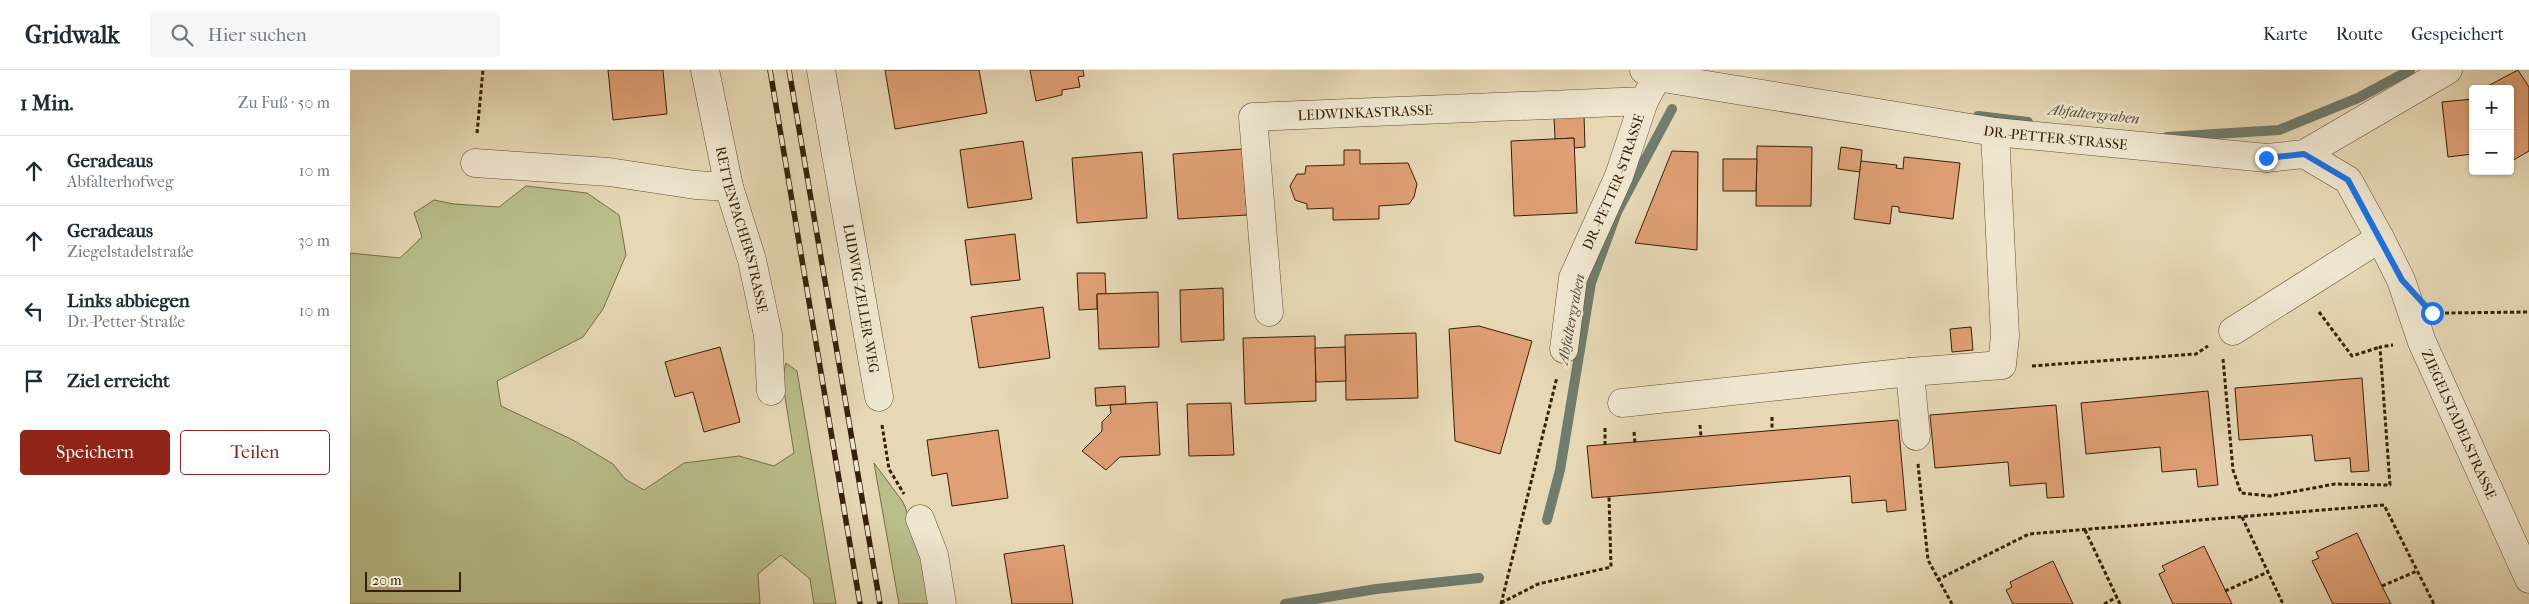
<!DOCTYPE html>
<html lang="de">
<meta charset="utf-8">
<style>
:root{--surface:#fff;--page:#f6f6f7;--text:#1f2937;--muted:#747a83;--line:#e0e1e3;--accent:#8f2418}
body{margin:0;font-family:"IM FELL French Canon",serif;background:var(--page);color:var(--text)}
.controls{position:absolute;right:15px;top:15px;display:grid;overflow:hidden;border-radius:5px;box-shadow:0 1px 4px #0004}
.controls button{width:45px;height:45px;display:grid;place-items:center;padding:0;border:0;border-bottom:1px solid var(--line);background:var(--surface);color:var(--text);font:25px sans-serif}
.scale{position:absolute;left:15px;bottom:12px;width:96px;box-sizing:border-box;padding-left:5px;border:2px solid #382007;border-top:0;font-size:14px;line-height:18px;white-space:nowrap;color:#382007;-webkit-text-stroke:4px #efe6cf;paint-order:stroke}
.stop{position:absolute;width:15px;height:15px;margin:-11px;border:4px solid #1a73e8;border-radius:50%;background:#fff}
.stop.end{background:#1a73e8;border-color:#fff;box-shadow:0 1px 5px #0008}
.list{margin:0;padding:0;list-style:none}
h2{display:flex;justify-content:space-between;align-items:center;height:65px;margin:0;padding:0 20px;font-size:21px}
h2 small{font-size:16px;font-weight:400;color:var(--muted)}
.list li{display:grid;grid-template-columns:32px 1fr auto;gap:15px;align-items:center;box-sizing:border-box;height:70px;padding:0 20px;border-top:1px solid var(--line)}
.list b{display:block;font-size:19px;white-space:nowrap}
.list p{margin:0;font-size:16px;white-space:nowrap;color:var(--muted)}
.list em{font-size:16px;font-style:normal;color:var(--muted)}
.actions{display:flex;gap:10px;padding:15px 20px}
.actions a{flex:1;padding:11px 0;border:1px solid var(--accent);border-radius:5px;text-align:center;font-size:18px;color:var(--accent)}
.actions .main{background:var(--accent);color:#fff}
.icon{flex:none;width:28px;height:28px;fill:none;stroke:currentColor;stroke-width:2;stroke-linecap:round;stroke-linejoin:round}
.map{position:relative;flex:none;width:2179px;height:534px;overflow:hidden}
header{display:flex;align-items:center;gap:30px;box-sizing:border-box;height:70px;padding:0 25px;background:var(--surface);border-bottom:1px solid var(--line)}
header strong{font-size:24px}
nav{display:flex;gap:28px;margin-inline-start:auto;font-size:18px}
.search{width:350px;height:45px;background:var(--page);display:flex;align-items:center;gap:12px;box-sizing:border-box;padding:0 18px;border-radius:5px;color:var(--muted);font-size:19px}
main{display:flex}
aside{flex:1;background:var(--surface)}
.map>svg:first-child{display:block}
.green{fill:#b9be8b;stroke:#786f49}
.lines{fill:none;stroke-linecap:round;stroke-linejoin:round}
.stream{stroke:#707c6d;stroke-width:10}
.building{fill:#e09f74;stroke:#382007}
.minor-casing{stroke:#644e32;stroke-width:29}
.path{stroke:#382007;stroke-width:3;stroke-dasharray:4 2.5;stroke-linecap:butt}
.minor{stroke:#efe6cf;stroke-width:28}
.rail-casing{stroke:#382007;stroke-width:5.5}
.rail{stroke:#efe6cf;stroke-width:4;stroke-dasharray:11;stroke-linecap:butt}
.route{stroke:#1a73e8;stroke-width:6}
.labels{text-anchor:middle;dominant-baseline:central;stroke-width:5;stroke-linejoin:round;paint-order:stroke}
.street-label{font-size:14px;fill:#382007;stroke:#efe6cf}
.water-label{font-size:15px;font-style:italic;fill:#544e3a;stroke:#efe6cf}
</style>
<header>
<strong>Gridwalk</strong>
<div class="search"><svg class="icon" aria-label="search" viewBox="0 0 24 24"><circle cx="10" cy="10" r="6"/><path d="M15 15l6 6"/></svg>Hier suchen</div>
<nav><a>Karte</a><a>Route</a><a>Gespeichert</a></nav>
</header>
<main>
<aside>
<h2>1 Min.<small>Zu Fuß · 50 m</small></h2>
<ul class="list">
<li><svg class="icon" aria-label="ahead" viewBox="0 0 24 24"><path d="M12 20V5M6 11l6-6 6 6"/></svg><div><b>Geradeaus</b><p>Abfalterhofweg</p></div><em>10 m</em></li>
<li><svg class="icon" aria-label="ahead" viewBox="0 0 24 24"><path d="M12 20V5M6 11l6-6 6 6"/></svg><div><b>Geradeaus</b><p>Ziegelstadelstraße</p></div><em>30 m</em></li>
<li><svg class="icon" aria-label="left" viewBox="0 0 24 24"><path d="M17 20v-9H6M10 6l-5 5 5 5"/></svg><div><b>Links abbiegen</b><p>Dr.-Petter-Straße</p></div><em>10 m</em></li>
<li><svg class="icon" aria-label="arrive" viewBox="0 0 24 24"><path d="M6 21V4h12l-3 4 3 4H6"/></svg><div><b>Ziel erreicht</b></div></li>
</ul>
<div class="actions"><a class="main">Speichern</a><a>Teilen</a></div>
</aside>
<div class="map">
<svg width="2179" height="534" viewBox="0 0 2179 534">
<rect width="100%" height="100%" fill="#e6d8b5"/>
<filter id="stains"><feTurbulence type="fractalNoise" baseFrequency=".004" numOctaves="4"/><feColorMatrix values="0 0 0 0 .2 0 0 0 0 .09 0 0 0 0 .02 0 0 0 .5 -.17"/></filter>
<radialGradient id="worn" r=".72"><stop offset=".6" stop-color="#630" stop-opacity="0"/><stop offset="1" stop-color="#630" stop-opacity=".3"/></radialGradient>
<g class="green">
<polygon points="176,116 237,123 269,145 276,185 253,239 233,267 147,311 151,336 223,370 263,394 275,409 294,420 334,393 389,386 424,396 444,383 432,308 436,293 447,301 486,534 464,534 460,509 431,485 408,504 410,534 0,534 0,183 50,188 72,167 64,143 84,130 104,134 149,137"/>
<polygon points="524,393 553,432 571,477 580,534 549,534"/>
</g>
<g class="lines">
<g class="stream">
<polyline points="1628,46 1678,52"/>
<polyline points="1817,67 1929,60 2008,28 2060,0"/>
<polyline points="1197,450 1210,400 1241,213 1267,142 1322,39"/>
<polyline points="935,534 1026,519 1129,508"/>
</g>
</g>
<g class="building">
<polygon points="258,0 313,0 317,44 263,50"/>
<polygon points="535,0 629,0 637,43 545,59"/>
<polygon points="680,0 733,0 734,6 728,7 730,17 712,20 712,25 686,31"/>
<polygon points="2168,0 2179,17 2179,81 2160,92 2160,19 2132,19"/>
<polygon points="2123,29 2123,84 2098,87 2092,32"/>
<polygon points="1234,45 1235,77 1224,78 1224,68 1205,69 1204,47"/>
<polygon points="1224,68 1227,143 1164,146 1161,71"/>
<polygon points="673,71 682,129 618,138 610,80"/>
<polygon points="1407,76 1462,77 1461,136 1406,136"/>
<polygon points="1491,77 1512,80 1510,102 1488,99"/>
<polygon points="892,79 897,145 828,149 823,84"/>
<polygon points="994,80 1010,80 1010,94 1058,93 1067,114 1064,127 1059,134 1029,136 1029,149 983,150 983,138 957,139 957,134 945,130 940,116 947,104 955,104 956,96 994,95"/>
<polygon points="1322,81 1348,82 1347,180 1285,173"/>
<polygon points="792,82 797,148 727,153 722,88"/>
<polygon points="1554,87 1610,93 1603,149 1549,142 1549,137 1542,136 1540,154 1504,149 1511,91 1547,95 1546,98 1553,99"/>
<polygon points="1373,89 1407,89 1406,121 1373,121"/>
<polygon points="665,164 670,210 621,215 615,170"/>
<polygon points="727,203 755,203 756,224 747,224 747,239 729,240"/>
<polygon points="873,218 874,270 831,272 830,220"/>
<polygon points="808,222 809,277 749,279 747,224"/>
<polygon points="693,237 700,288 629,298 621,247"/>
<polygon points="1129,256 1182,271 1150,384 1105,371 1099,259"/>
<polygon points="1621,257 1623,280 1602,282 1600,259"/>
<polygon points="1066,263 1068,328 996,330 995,265"/>
<polygon points="965,266 966,331 895,334 893,268"/>
<polygon points="370,277 390,352 354,362 343,322 325,327 315,292"/>
<polygon points="995,277 996,311 966,312 965,278"/>
<polygon points="2012,308 2019,401 2001,402 2000,388 1965,391 1962,365 1889,370 1885,318"/>
<polygon points="775,316 776,334 746,336 745,318"/>
<polygon points="1858,321 1868,415 1848,417 1846,399 1812,402 1810,377 1736,384 1731,333"/>
<polygon points="807,332 810,385 770,387 756,400 732,381 752,361 752,352 761,343 760,335"/>
<polygon points="881,333 884,385 839,386 837,334"/>
<polygon points="1706,335 1714,427 1697,428 1696,413 1660,416 1658,392 1585,398 1580,345"/>
<polygon points="1548,350 1556,440 1537,442 1536,430 1502,433 1500,406 1242,428 1237,376"/>
<polygon points="648,360 658,428 602,436 597,403 582,406 577,370"/>
<polygon points="2007,463 2032,516 2041,534 1983,534 1962,491 1969,488 1966,482"/>
<polygon points="714,475 723,534 662,534 654,484"/>
<polygon points="1854,476 1882,534 1823,534 1809,504 1815,501 1812,496"/>
<polygon points="1703,491 1723,534 1663,534 1656,520 1662,517 1660,512"/>
</g>
<g class="lines">
<g class="minor-casing">
<g id="minor">
<path id="s1" d="M355,0L379,117L402,190L418,265L421,321"/>
<path id="s2" d="M471,0L529,327"/>
<path id="s3" d="M1294,0L1307,7L1645,62L1917,88L1954,84L2098,0"/>
<path id="s4" d="M1954,84L1998,110L2030,168L2051,210L2072,272L2179,509"/>
<polyline points="125,93 259,102 345,115 379,117"/>
<path id="s5" d="M919,242L903,47L1294,31L1307,7"/>
<polyline points="1883,261 2030,168"/>
<path id="s6" d="M1214,279L1223,208L1269,106L1294,31"/>
<polyline points="1272,333 1560,302"/>
<polyline points="1566,366 1560,302 1652,295 1655,266 1645,62"/>
<polyline points="570,449 584,485 592,534"/>
</g>
</g>
<g class="path">
<polyline points="127,63 133,0"/>
<polyline points="1969,242 2002,286 2030,277"/>
<polyline points="2095,243 2179,242"/>
<polyline points="1873,289 1883,400 1891,423 1920,426 1985,414 2040,415 2030,277 2043,275"/>
<polyline points="1682,296 1846,284 1858,276"/>
<polyline points="1422,347 1422,360"/>
<polyline points="532,355 539,399 554,424"/>
<polyline points="1350,355 1351,367"/>
<polyline points="1255,358 1255,375"/>
<polyline points="1284,362 1285,373"/>
<polyline points="1568,394 1578,490 1602,534"/>
<polyline points="1892,447 1933,534"/>
<polyline points="1735,460 1770,534"/>
<polyline points="1587,510 1679,464 2034,435 2084,534"/>
<polyline points="2032,516 2067,501"/>
<polyline points="1875,521 1918,502"/>
<polyline points="1151,533 1188,514 1261,497 1259,427"/>
<polyline points="1151,534 1207,307"/>
<polyline points="1754,534 1767,527"/>
</g>
<use href="#minor" class="minor"/>
<g class="rail-casing">
<g id="rail">
<polyline points="420,0 510,534"/>
<polyline points="439,0 530,534"/>
</g>
</g>
<use href="#rail" class="rail"/>
</g>
<g class="lines">
<polyline class="route" points="1916,88 1954,84 1998,110 2052,210 2082,243"/>
</g>
<g class="labels">
<g class="street-label">
<text stroke="none"><textPath href="#s5" startOffset="308">LEDWINKASTRASSE</textPath></text>
<text stroke="none"><textPath href="#s3" startOffset="418">DR.-PETTER-STRASSE</textPath></text>
<text stroke="none"><textPath href="#s6" startOffset="176">DR.-PETTER-STRASSE</textPath></text>
<text stroke="none"><textPath href="#s1" startOffset="164">RETTENPACHERSTRASSE</textPath></text>
<text stroke="none"><textPath href="#s2" startOffset="232">LUDWIG-ZELLER-WEG</textPath></text>
<text stroke="none"><textPath href="#s4" startOffset="320">ZIEGELSTADELSTRASSE</textPath></text>
</g>
<g class="water-label">
<text transform="translate(1744 44) rotate(6)">Abfaltergraben</text>
<text transform="translate(1221 249) rotate(-79)">Abfaltergraben</text>
</g>
</g>
<rect width="100%" height="100%" filter="url(#stains)"/>
<rect width="100%" height="100%" fill="url(#worn)"/>
</svg>
<div class="controls">
<button>+</button>
<button>−</button>
</div>
<div class="scale">20 m</div>
<div class="stop" style="left:2082px;top:243px"></div>
<div class="stop end" style="left:1916px;top:88px"></div>
</div>
</main>
